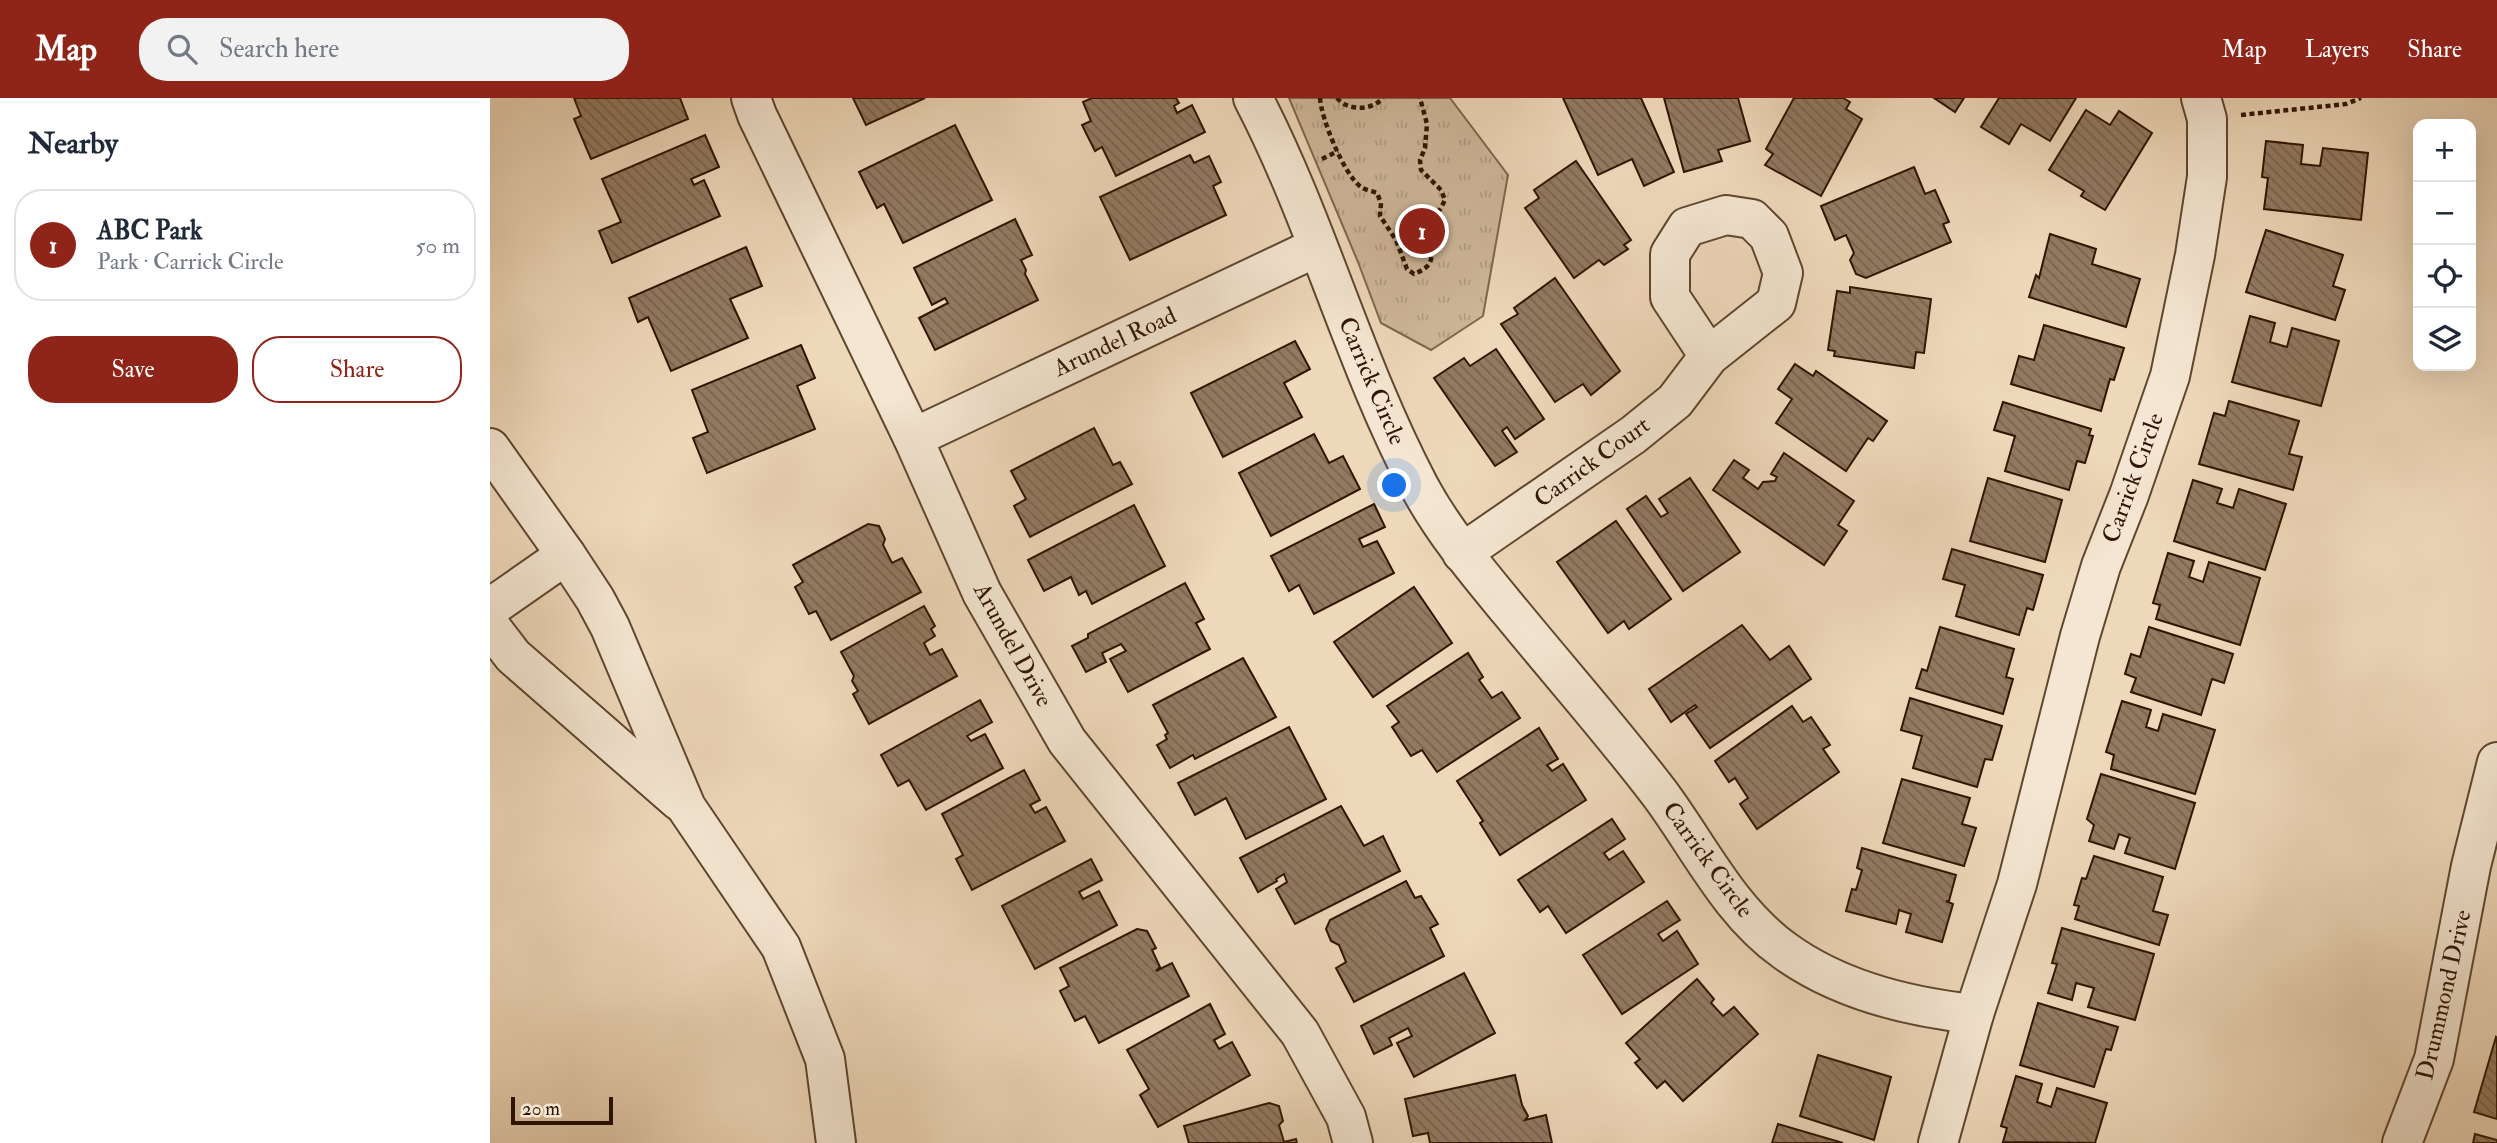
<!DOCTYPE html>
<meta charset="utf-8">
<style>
:root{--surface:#fff;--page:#f2f2f3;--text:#1f2937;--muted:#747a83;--line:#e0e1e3;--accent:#8f2418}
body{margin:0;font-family:"IM FELL Double Pica",serif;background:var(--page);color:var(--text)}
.controls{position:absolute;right:21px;top:21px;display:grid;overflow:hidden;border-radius:14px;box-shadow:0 7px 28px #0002}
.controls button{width:63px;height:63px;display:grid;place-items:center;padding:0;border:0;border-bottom:2px solid var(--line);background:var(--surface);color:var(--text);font:35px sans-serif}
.scale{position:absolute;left:21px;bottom:18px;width:102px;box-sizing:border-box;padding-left:7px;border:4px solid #2f1500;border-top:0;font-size:19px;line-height:24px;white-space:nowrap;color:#2f1500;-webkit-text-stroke:5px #f4e6d2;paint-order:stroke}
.you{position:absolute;left:905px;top:388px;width:24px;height:24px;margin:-18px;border:5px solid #fff;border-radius:50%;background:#1a73e8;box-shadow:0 0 0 10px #1a73e833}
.badge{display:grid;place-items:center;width:46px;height:46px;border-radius:50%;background:var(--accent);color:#fff;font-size:23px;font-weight:700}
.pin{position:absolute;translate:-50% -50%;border:4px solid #fff;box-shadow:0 2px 7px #0006}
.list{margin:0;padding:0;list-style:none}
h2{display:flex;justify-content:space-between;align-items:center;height:91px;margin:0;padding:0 28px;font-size:30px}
h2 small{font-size:23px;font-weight:400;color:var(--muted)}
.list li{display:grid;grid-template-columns:46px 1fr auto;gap:21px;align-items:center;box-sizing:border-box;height:112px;margin:0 14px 14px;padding:0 14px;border:2px solid var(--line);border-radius:28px}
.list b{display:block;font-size:26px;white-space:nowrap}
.list p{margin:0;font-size:23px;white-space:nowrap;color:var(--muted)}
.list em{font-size:23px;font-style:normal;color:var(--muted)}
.actions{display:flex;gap:14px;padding:21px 28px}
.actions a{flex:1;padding:16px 0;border:2px solid var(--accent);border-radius:28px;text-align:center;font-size:24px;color:var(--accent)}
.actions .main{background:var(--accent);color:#fff}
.icon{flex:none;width:38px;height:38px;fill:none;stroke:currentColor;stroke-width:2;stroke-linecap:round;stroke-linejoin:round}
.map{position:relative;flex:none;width:2007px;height:1045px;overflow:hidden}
header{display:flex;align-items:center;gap:42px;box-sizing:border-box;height:98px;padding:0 35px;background:var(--accent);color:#fff}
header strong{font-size:33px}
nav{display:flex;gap:38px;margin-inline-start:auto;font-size:24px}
.search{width:490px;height:63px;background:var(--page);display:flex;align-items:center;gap:18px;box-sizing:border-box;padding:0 24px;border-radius:28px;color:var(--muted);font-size:26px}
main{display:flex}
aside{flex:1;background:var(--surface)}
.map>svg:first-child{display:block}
.park{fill:url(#park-tufts);stroke:#7e664d;stroke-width:2}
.building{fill:url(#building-back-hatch);stroke:#2f1500;stroke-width:2}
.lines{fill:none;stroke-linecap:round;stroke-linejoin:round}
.minor-casing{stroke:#5f462e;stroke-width:42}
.path{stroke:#2f1500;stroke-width:4.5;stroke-dasharray:5 3.5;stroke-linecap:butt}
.minor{stroke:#f4e6d2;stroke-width:38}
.labels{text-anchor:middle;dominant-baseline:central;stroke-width:5;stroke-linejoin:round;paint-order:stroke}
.street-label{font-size:24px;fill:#2f1500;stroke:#f4e6d2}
</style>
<header>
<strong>Map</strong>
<div class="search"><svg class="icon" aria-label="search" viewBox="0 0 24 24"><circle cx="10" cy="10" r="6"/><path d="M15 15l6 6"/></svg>Search here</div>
<nav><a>Map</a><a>Layers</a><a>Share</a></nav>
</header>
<main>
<aside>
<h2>Nearby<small></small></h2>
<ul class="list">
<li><span class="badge">1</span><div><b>ABC Park</b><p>Park · Carrick Circle</p></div><em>50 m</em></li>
</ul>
<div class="actions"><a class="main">Save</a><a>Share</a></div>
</aside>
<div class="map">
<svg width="2007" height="1045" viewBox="0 0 2007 1045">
<defs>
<pattern id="park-tufts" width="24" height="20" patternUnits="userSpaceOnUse" patternTransform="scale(1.75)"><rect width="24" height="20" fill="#ceb79a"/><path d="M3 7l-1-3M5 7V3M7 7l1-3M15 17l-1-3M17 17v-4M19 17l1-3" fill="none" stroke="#b19c83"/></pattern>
<pattern id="building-back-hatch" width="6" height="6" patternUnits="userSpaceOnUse" patternTransform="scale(1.75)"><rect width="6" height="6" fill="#927a61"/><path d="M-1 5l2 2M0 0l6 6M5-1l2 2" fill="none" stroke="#78634e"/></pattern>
</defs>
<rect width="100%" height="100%" fill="#eed8ba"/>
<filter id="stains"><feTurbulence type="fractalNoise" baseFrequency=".00286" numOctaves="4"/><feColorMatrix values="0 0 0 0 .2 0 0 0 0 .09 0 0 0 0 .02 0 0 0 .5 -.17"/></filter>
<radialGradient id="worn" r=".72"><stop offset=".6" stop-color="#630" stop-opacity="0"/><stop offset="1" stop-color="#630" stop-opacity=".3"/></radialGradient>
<polygon class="park" points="799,0 960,0 1018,77 993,218 941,252 891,225 868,164"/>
<g class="building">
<polygon points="84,0 190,0 198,21 101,61 84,21 91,18"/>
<polygon points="363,0 435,0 376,27"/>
<polygon points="602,0 686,0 689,5 684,8 687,15 702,7 715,34 626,78 612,49 605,53 592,27 601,23 593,4"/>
<polygon points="1073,0 1151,0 1184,74 1154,88 1142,61 1108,77"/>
<polygon points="1174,0 1248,0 1260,43 1228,52 1232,63 1194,74"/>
<polygon points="1304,0 1353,0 1360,4 1356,11 1372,21 1331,98 1275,67 1283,56 1276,51"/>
<polygon points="1444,0 1474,0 1465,14"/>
<polygon points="1509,0 1586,0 1560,43 1531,26 1519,46 1491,29"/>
<polygon points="1596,12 1620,27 1629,13 1662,35 1615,112 1591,98 1594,93 1559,72"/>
<polygon points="465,27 502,102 413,145 394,106 387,110 369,74"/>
<polygon points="215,37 229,69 201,81 204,87 214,82 230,118 122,165 109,133 131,124 112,81"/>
<polygon points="1776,43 1813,47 1811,66 1830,68 1833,50 1878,55 1871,122 1774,111 1778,80 1772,79"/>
<polygon points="700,57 704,65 719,58 731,84 723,88 736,117 640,162 610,99"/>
<polygon points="1086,63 1141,142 1134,147 1138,151 1114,167 1109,162 1084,180 1035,110 1049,100 1044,92"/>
<polygon points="1424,69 1435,96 1445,92 1459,124 1453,126 1461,144 1376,180 1366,176 1360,162 1364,155 1356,137 1345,142 1331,108"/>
<polygon points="525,121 542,157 531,162 536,172 535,176 548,202 445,252 429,220 458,205 455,200 442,207 424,170"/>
<polygon points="1776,132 1853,157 1843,188 1855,192 1845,222 1756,194"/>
<polygon points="1560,136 1606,151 1602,166 1650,181 1636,229 1539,199 1546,177 1549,180"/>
<polygon points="256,149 272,188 240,201 258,240 181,273 158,219 148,224 139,200"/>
<polygon points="1065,180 1130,273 1101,297 1093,286 1065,304 1011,226 1028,216 1024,210"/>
<polygon points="1360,189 1441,201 1434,255 1426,254 1424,270 1344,258 1345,253 1338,252 1347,193 1360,195"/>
<polygon points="1760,218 1785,225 1780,244 1797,249 1802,230 1849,243 1831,308 1742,284"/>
<polygon points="1554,227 1634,250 1624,282 1620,281 1611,313 1521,286 1529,258 1544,262"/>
<polygon points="805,243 820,271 794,285 812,319 733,359 701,295"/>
<polygon points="311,247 325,280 307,288 325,331 217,375 203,340 218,334 202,292"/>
<polygon points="1006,251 1054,321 1025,341 1017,329 1012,333 1027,354 1005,368 944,280 974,260 980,268"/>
<polygon points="1305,266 1323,278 1326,273 1397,323 1383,343 1378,340 1356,373 1286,325 1302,301 1288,291"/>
<polygon points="1739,303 1809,323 1799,356 1812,359 1803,392 1709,366 1724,315 1735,318"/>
<polygon points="1513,304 1601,331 1599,337 1603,338 1595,365 1587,363 1579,392 1515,373 1525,338 1504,332"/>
<polygon points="604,330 623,367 630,364 642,386 540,439 524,408 536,401 521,373"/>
<polygon points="824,336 839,365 853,358 870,391 781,438 749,375"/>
<polygon points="1294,355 1364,403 1348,427 1357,433 1334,467 1223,392 1244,362 1259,372 1253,380 1268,391 1273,384 1285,383 1287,379 1281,376"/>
<polygon points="1200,380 1250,454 1193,493 1137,411 1156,398 1171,419 1178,415 1169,401"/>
<polygon points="1498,380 1572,402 1555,464 1480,443"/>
<polygon points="1703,382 1732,391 1727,405 1743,410 1749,391 1796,406 1775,472 1684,443"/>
<polygon points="884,406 895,429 869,441 873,449 887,443 904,475 824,516 809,487 799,493 781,458"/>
<polygon points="644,407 675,468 602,506 596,493 589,497 581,479 554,493 538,462"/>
<polygon points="1126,423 1181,501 1139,531 1134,523 1118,535 1067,464"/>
<polygon points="378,426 389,428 395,441 393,447 402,465 412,460 431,494 341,542 326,513 319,516 305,489 313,484 303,467"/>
<polygon points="1462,451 1553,477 1543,512 1537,510 1529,537 1466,518 1475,487 1453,481"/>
<polygon points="1678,455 1704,463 1699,479 1713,484 1719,464 1770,480 1750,547 1666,521 1670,507 1663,505"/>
<polygon points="695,485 714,521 706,525 720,551 638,594 620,561 636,553 631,546 612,555 616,564 596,574 582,548 598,540 598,536"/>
<polygon points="924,489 962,545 883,599 844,544"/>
<polygon points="434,508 445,528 441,531 445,538 434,545 440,557 452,551 467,578 379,626 363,596 368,593 362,583 364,578 351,554"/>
<polygon points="1252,527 1280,562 1299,548 1321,581 1220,650 1196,616 1207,609 1205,607 1181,624 1159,591"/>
<polygon points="1450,529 1524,551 1516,579 1523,581 1513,616 1426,590 1432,571 1437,573"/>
<polygon points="1659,529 1743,556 1734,585 1722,581 1711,617 1641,594 1646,580 1635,576 1641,556 1650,559"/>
<polygon points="978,555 993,579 989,582 1002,600 1012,594 1030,620 947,674 932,652 921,658 902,629 909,624 897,608"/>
<polygon points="753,560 786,619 705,661 703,657 680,670 667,647 677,641 675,637 678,635 663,607"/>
<polygon points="1420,600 1512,628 1502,662 1495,661 1487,689 1423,670 1432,638 1411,632"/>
<polygon points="490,602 502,624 477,638 481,643 495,636 513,670 436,712 419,682 408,688 391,657"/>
<polygon points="1632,603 1661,612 1656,629 1668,633 1673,616 1725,632 1705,696 1621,671 1624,657 1616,654"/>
<polygon points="1302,608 1313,624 1321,619 1340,647 1333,651 1349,674 1267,731 1250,706 1258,700 1245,680 1239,684 1225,663"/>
<polygon points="799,629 836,701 756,741 736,700 705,717 688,685"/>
<polygon points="1049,630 1068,661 1057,667 1062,673 1073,666 1096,702 1010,757 990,725 993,723 967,683"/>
<polygon points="534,672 550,702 540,707 545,715 556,709 575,743 482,792 466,761 473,757 452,716"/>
<polygon points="1611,676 1705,705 1685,771 1635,755 1640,740 1629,736 1624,751 1599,743 1604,727 1597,721"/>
<polygon points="1412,681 1480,700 1472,726 1486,730 1474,768 1393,745"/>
<polygon points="851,708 874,748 893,738 910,773 805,826 786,791 797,784 794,776 786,781 787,783 768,794 750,760"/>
<polygon points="1122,721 1135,741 1114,755 1119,762 1133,753 1154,784 1076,835 1058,808 1050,814 1028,782"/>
<polygon points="1372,750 1466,777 1459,803 1456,803 1463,806 1452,844 1416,834 1421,816 1409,812 1406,826 1356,813 1362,791 1366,792 1372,772 1367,770"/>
<polygon points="1604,758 1673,779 1663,813 1678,817 1669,847 1585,821 1589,808 1584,807 1592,780 1596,781"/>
<polygon points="601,761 612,782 589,794 593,801 609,793 627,827 545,871 512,808"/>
<polygon points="916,783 925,800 931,798 948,826 940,830 954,858 864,904 846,870 856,864 849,847 841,843 836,831 840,822"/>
<polygon points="1177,803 1190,822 1168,836 1173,843 1187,833 1208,866 1132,916 1093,857"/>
<polygon points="1572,830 1664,856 1645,922 1598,909 1604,890 1586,885 1582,902 1558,895 1567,866 1562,865"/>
<polygon points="647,831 657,833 666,850 662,852 670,869 666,873 682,865 699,898 609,945 595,918 585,923 570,893 579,888 570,870"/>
<polygon points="974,875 1005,935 924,979 907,945 922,938 918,930 899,940 902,947 884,956 871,928"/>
<polygon points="1207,881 1224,901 1221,905 1233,918 1244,909 1268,936 1193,1003 1175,983 1167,990 1145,965 1150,961 1136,945"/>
<polygon points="1548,905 1628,929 1621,952 1616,951 1604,989 1530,967"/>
<polygon points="720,906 735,936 724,942 729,951 742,944 760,977 668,1029 650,997 659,991 637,952"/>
<polygon points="2006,939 2007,940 2007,1021 1984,1014"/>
<polygon points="1328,957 1401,979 1384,1042 1310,1018"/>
<polygon points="1025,977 1032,1007 1038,1018 1035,1022 1056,1017 1062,1045 940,1045 938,1035 923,1038 915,1001"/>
<polygon points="1526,978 1552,986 1547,1004 1561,1009 1567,990 1617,1005 1605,1045 1513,1044 1517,1030 1511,1028"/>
<polygon points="779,1005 789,1008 793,1023 789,1027 794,1044 806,1041 807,1045 699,1045 694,1028"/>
<polygon points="1288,1026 1353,1045 1282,1045"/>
<polygon points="1985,1036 2007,1042 2007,1045 1983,1045"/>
</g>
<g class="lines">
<g class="minor-casing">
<g id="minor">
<polyline points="261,0 267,17 423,340 492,495 577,643 810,935 856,1019 863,1045"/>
<path d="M763,0C828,125 863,263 929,388C953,433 986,472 1019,512C1069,573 1122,633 1170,696C1210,750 1239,813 1295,853C1349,892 1418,909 1484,916"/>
<polyline points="423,340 827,149"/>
<polyline points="0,350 76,457 105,501 120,529 196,709 291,849 335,961 346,1045"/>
<polyline points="972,455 1143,337 1185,303 1219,258 1286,205 1293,175 1279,138 1262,121 1236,117 1197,129 1180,156 1180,199 1219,258"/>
<polyline points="0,510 76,457"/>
<polyline points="0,528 23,558 189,703"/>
<polyline points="1448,1045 1484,916 1527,786 1590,538 1611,468 1639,397 1680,278 1705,157 1717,79 1717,21 1711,0"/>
<polyline points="1912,1045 1944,961 1981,768 2007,664"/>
</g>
</g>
<g class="path">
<path d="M830,0C831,20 854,77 871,89C875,92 882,93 887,95L891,105L890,118L906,142L917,171L924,176C952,165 937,153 940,134C942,123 950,112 955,102L951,92L931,72L930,62L935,50L937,26L930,0"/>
<path d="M847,0C857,13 882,13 893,0"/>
<polyline points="1751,17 1856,6 1871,0"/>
<polyline points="832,61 848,53"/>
</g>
<use href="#minor" class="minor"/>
</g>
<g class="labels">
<g class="street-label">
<text transform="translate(625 244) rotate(-25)">Arundel Road</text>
<text transform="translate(882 283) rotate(67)">Carrick Circle</text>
<text transform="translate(1102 364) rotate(-36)">Carrick Court</text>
<text transform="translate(1643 380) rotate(-70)">Carrick Circle</text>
<text transform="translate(523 547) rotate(61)">Arundel Drive</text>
<text transform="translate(1218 762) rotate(54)">Carrick Circle</text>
<text transform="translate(1954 897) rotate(-77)">Drummond Drive</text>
</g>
</g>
<rect width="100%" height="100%" filter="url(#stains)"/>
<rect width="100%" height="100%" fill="url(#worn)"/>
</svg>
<div class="controls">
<button>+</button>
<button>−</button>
<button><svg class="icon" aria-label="locate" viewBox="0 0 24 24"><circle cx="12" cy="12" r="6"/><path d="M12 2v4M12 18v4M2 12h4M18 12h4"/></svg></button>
<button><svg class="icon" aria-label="layers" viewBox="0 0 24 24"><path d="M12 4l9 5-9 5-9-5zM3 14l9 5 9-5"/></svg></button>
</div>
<div class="scale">20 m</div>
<div class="you"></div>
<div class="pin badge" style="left:932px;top:133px">1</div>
</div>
</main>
